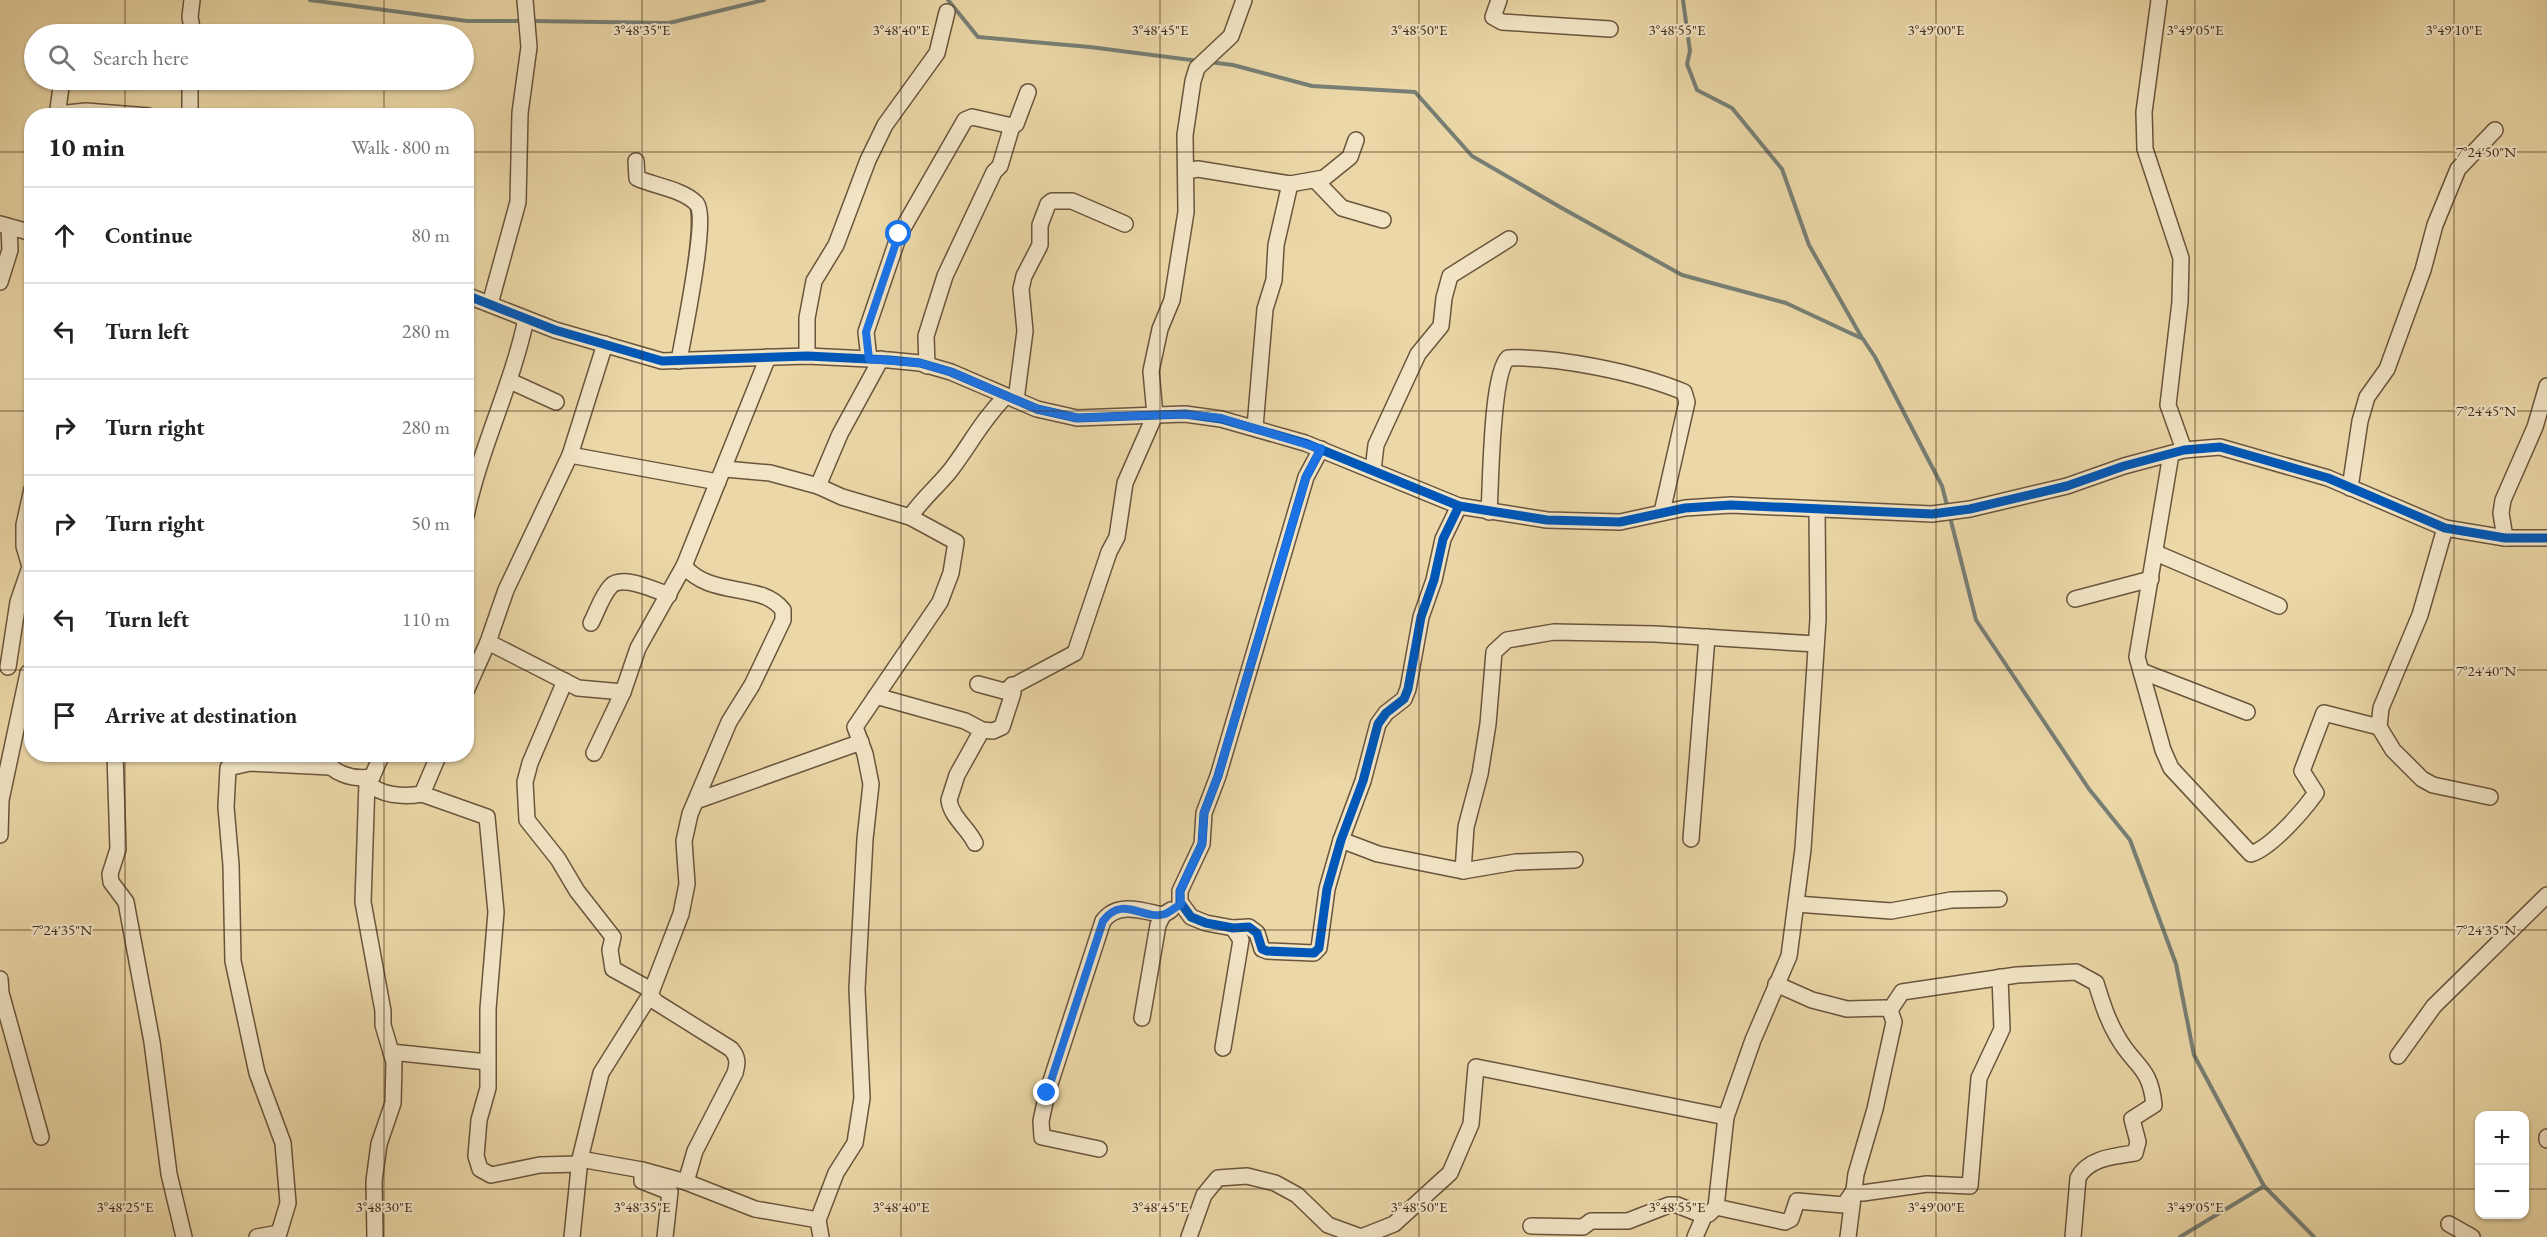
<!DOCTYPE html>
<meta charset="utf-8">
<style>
:root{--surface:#fff;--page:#f2f2f2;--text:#222;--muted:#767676;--line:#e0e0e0}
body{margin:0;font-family:"EB Garamond",serif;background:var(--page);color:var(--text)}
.controls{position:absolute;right:18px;bottom:18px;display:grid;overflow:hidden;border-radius:12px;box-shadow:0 2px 4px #0004}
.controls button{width:54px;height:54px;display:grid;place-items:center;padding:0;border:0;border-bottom:2px solid var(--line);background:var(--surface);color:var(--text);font:30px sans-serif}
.stop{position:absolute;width:18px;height:18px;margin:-14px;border:4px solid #1a73e8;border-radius:50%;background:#fff}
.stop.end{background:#1a73e8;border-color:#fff;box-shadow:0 2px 6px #0008}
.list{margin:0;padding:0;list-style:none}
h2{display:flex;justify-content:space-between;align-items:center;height:78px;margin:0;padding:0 24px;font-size:26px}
h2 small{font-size:20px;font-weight:400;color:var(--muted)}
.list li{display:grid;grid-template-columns:39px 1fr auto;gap:18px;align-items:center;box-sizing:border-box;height:96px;padding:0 24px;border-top:2px solid var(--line)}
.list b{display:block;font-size:22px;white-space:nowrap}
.list em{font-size:20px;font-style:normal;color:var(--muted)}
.icon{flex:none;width:33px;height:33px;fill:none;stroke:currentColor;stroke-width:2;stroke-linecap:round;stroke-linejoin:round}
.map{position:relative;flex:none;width:2547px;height:1237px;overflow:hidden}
.search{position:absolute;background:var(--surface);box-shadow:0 2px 4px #0004;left:24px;top:24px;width:450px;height:66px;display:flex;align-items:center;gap:15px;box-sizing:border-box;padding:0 21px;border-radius:33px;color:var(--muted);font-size:22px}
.panel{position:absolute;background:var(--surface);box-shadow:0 2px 4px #0004;left:24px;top:108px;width:450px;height:654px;border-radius:24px}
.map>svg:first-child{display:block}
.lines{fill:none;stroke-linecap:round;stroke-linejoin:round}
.stream{stroke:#777f75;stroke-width:4}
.minor-casing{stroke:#6a553c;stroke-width:18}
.minor{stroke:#f2e5c6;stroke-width:15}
.cycleway-casing{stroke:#f2e5c6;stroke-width:13}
.cycleway{stroke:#0057b8;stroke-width:9}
.route{stroke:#1a73e8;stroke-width:8}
.ticks{fill:none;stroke:#3f2a19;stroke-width:1.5;stroke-opacity:0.45}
.ticks-label{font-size:15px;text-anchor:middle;fill:#3f2a19;stroke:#f2e5c6;stroke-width:4.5;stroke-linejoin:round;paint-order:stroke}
</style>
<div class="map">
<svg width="2547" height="1237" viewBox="0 0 2547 1237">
<rect width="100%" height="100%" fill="#ebd7a7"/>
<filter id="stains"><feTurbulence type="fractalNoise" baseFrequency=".00333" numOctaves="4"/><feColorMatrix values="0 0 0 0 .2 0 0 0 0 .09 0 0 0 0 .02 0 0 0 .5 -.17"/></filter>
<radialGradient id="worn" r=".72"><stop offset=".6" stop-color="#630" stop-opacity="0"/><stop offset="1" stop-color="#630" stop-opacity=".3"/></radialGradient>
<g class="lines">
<g class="stream">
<polyline points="310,0 467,21 524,21"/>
<polyline points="948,0 978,37 1090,47 1199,61"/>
<polyline points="1683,0 1690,51 1687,64 1697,90 1732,108 1782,169 1809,245 1862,338"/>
<polyline points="531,21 669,23 764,0"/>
<polyline points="1209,62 1233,65 1312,86 1415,92 1472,156 1560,207 1682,275 1786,303 1863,339 1875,357 1942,486 1948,509"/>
<polyline points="1950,517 1976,620 2089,789 2130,840 2176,964 2194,1055 2264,1186 2314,1237"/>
<polyline points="2180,1237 2264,1186"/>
</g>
<g class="minor-casing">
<g id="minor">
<polyline points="192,0 190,17 193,34"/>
<polyline points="1499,0 1493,17 1502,22 1610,29"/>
<polyline points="2159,0 2144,112 2145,149 2181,258 2180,302 2168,405 2184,450"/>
<polyline points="57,114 86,111 149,116"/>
<polyline points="57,116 62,80"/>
<polyline points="190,116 190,80"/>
<path d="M636,161L637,178C654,186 682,189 696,203C709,215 683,337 679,361"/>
<polyline points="1186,171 1198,169 1290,184 1324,178 1350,157 1356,140"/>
<polyline points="1316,181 1342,208 1383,220"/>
<polyline points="0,224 32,233"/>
<polyline points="0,282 10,250 9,228"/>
<polyline points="466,295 555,330 662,361 807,356 889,360 920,363 951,372 1037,409 1077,418 1185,414 1221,419 1305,443 1459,506 1547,520 1620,522 1685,508 1731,505 1932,514 1970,509 2067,486 2124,466 2184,450 2220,447 2328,478 2445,528 2505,538 2547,538"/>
<polyline points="490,304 518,202 520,113 529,47 525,0"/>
<polyline points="807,356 807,318 814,281 836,245 868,160 885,125 937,53 947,12"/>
<polyline points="869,359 866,332 899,235 965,120 972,117 1012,126 1016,124 1028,92"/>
<polyline points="927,366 926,336 945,276 994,172 1000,166 1012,126"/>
<polyline points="510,381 556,402"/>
<polyline points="1016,400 1025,331 1021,289 1024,276 1040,245 1040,225 1048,204 1052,201 1072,201 1125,224"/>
<polyline points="1255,427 1265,309 1274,280 1276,245 1290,184"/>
<polyline points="1321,449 1306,477 1218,776 1204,813 1202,844 1180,891 1180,902 1191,917 1206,923 1233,928 1249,927 1257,933 1262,949 1267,951 1314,953 1319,948 1327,889 1341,840 1363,781 1378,724 1386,713 1404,699 1408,689 1421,617 1434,580 1443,539 1459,506"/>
<path d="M2171,454L2137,657L2163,750L2171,768L2251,854C2272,847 2303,811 2316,793L2302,771L2324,713L2379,727"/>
<polyline points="570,455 718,482"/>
<polyline points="725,469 770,473 818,486 842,497 910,517 956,542 951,573 940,602 855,727 865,754 871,784 865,839 857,989 862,1098 855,1143 836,1173 818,1220 821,1237"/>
<polyline points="1373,470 1376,445 1418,354 1441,326 1444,298 1450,276 1509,239"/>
<polyline points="818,486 840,434 881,359"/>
<polyline points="2350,488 2360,421 2367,397 2387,369 2423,270 2435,225 2458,169 2495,130"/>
<path d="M1489,512C1491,484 1491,374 1508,358C1557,356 1638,373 1684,392L1687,402L1662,512"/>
<path d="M466,516C480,448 512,386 526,319"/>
<path d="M910,517C922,499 937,487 950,471C970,445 982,420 1006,396"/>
<polyline points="2445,528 2420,615 2381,708 2379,727 2393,750 2422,779 2433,785 2490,797"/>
<polyline points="2505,538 2501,513 2503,500 2535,427 2547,386"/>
<polyline points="2156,553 2279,606"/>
<path d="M684,566C712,599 761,581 783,610V620L752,685L729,722L690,814L684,841L687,884L681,914L650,995L656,1002L731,1049C738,1057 738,1063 735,1073L695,1151L686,1182"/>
<polyline points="2075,599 2151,579"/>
<path d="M591,623C597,612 602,595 611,586C623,574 656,591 669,595"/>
<polyline points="488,642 578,688 623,692"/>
<polyline points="8,667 18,602 30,567 24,546 24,525 32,489"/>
<polyline points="2141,671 2247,712"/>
<polyline points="565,681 530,763 525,782 527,820 558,859 577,891 613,937 610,950 613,969 651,990"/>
<polyline points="978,684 1004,691 1075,653 1109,552 1117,537 1125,483 1155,415 1151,371 1160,329 1172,300 1186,212 1185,135 1193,81 1197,68 1231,36 1244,0"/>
<polyline points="466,691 488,642 506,590 570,455 605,344"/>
<polyline points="876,696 965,721 982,730 993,731 1002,727 1013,693 1012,685"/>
<polyline points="594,753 623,692 638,648 684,566 768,357"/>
<polyline points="115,754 118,849 110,874 111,882 126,902 152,1042 169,1174 184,1237"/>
<path d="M322,754C330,774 353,780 372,777"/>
<path d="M367,782C380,796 404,797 422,794L439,754"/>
<polyline points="422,794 487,817 496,912 488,1009 488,1088 479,1120 476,1156 480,1169 491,1175 540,1165 579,1164"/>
<polyline points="696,801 861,742"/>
<polyline points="0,835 1,800 28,673"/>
<polyline points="1691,839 1707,637"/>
<polyline points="1341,840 1378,854 1463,871 1516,862 1575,860"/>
<path d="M975,843C968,828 951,817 949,800L957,775L982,730"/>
<polyline points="1463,871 1466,827 1480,774 1488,724 1494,652 1507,640 1554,632 1655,634 1816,644"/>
<polyline points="1796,904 1891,911 1951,900 1999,899"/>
<polyline points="0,979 1,993 41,1137"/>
<polyline points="1776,984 1812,1000 1847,1009 1885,1008 1890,1010 1894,1022 1875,1109 1856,1174 1848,1237"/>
<polyline points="650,995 601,1073 580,1159 642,1170 686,1182 755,1209 818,1220"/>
<path d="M1890,1010L1902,992L2017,975L2076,972L2096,983C2102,1002 2107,1019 2117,1036C2134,1067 2150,1065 2154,1105L2132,1119L2138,1142L2135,1153C2115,1156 2088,1158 2078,1178L2073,1237"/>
<polyline points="1142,1018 1158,925 1163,915 1171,910"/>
<polyline points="1223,1048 1241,940 1233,928"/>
<polyline points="391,1052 487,1062"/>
<polyline points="2398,1056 2434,1006 2547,895"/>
<polyline points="2547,1137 2547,1140"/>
<path d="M1099,1149L1042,1137L1041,1121L1047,1093L1103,921C1118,901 1143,911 1163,915"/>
<polyline points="642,1170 642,1181 670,1192 665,1237"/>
<polyline points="1853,1192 1863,1193 1927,1184 1970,1186 1979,1078 2002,1029 2000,977"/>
<polyline points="1716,1207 1785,1222 1791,1219 1797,1201 1844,1205 1853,1192"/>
<polyline points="2449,1224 2472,1237"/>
<polyline points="1531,1226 1583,1227 1591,1221 1628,1221 1669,1205 1677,1205 1700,1214 1709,1214 1716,1207 1726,1117 1753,1040 1789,956 1803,849 1810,741 1818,619 1817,510"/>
<polyline points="257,1237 279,1233 288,1203 283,1143 257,1073 233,961 231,865 226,807 228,768 250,763 330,767"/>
<polyline points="375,1237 374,1181 379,1144 393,1103 394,1062 383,1025 383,1011 363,902 367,782 372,777 382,754"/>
<polyline points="572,1237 580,1159"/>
<polyline points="1189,1237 1204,1195 1218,1178 1247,1176 1275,1183 1297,1195 1328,1225 1361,1237 1394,1224 1450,1173 1471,1124 1476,1067 1726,1117"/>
<polyline points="1695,1237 1705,1214"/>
</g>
</g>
<use href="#minor" class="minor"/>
<g class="cycleway-casing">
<g id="cycleway">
<polyline points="466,295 555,330 662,361 807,356 889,360 920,363 951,372 1037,409 1077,418 1185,414 1221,419 1305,443 1459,506 1547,520 1620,522 1685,508 1731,505 1932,514 1970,509 2067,486 2124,466 2184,450 2220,447 2328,478 2445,528 2505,538 2547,538"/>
<polyline points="1321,449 1306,477 1218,776 1204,813 1202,844 1180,891 1180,902 1191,917 1206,923 1233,928 1249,927 1257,933 1262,949 1267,951 1314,953 1319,948 1327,889 1341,840 1363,781 1378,724 1386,713 1404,699 1408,689 1421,617 1434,580 1443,539 1459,506"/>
</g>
</g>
<use href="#cycleway" class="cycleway"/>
</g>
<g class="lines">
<path class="route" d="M899,234L866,332L869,359L920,363L951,372L1037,409L1077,418L1185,414L1221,418L1321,449L1306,477L1218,776L1204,813L1202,844L1180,891L1181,904C1176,907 1170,912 1165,914C1143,921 1123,894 1103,921L1047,1093"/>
</g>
<path class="ticks" d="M125,0V34M384,0V34M642,0V1237M901,0V1237M1160,0V1237M1419,0V1237M1677,0V1237M1936,0V1237M2195,0V1237M2454,0V1237M125,80V116M384,80V116M0,152H32M466,152H2547M0,411H32M466,411H2547M0,670H32M466,670H2547M125,754V1237M384,754V1237M0,930H2547M0,1189H2480M2524,1189H2547"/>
<g class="ticks-label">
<text x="642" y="35">3°48'35"E</text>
<text x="901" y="35">3°48'40"E</text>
<text x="1160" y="35">3°48'45"E</text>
<text x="1419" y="35">3°48'50"E</text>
<text x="1677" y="35">3°48'55"E</text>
<text x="1936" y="35">3°49'00"E</text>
<text x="2195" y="35">3°49'05"E</text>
<text x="2454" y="35">3°49'10"E</text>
<text x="2486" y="157">7°24'50"N</text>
<text x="2486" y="416">7°24'45"N</text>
<text x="2486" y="676">7°24'40"N</text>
<text x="62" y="935">7°24'35"N</text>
<text x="2486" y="935">7°24'35"N</text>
<text x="125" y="1212">3°48'25"E</text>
<text x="384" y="1212">3°48'30"E</text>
<text x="642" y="1212">3°48'35"E</text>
<text x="901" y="1212">3°48'40"E</text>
<text x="1160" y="1212">3°48'45"E</text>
<text x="1419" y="1212">3°48'50"E</text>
<text x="1677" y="1212">3°48'55"E</text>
<text x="1936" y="1212">3°49'00"E</text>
<text x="2195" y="1212">3°49'05"E</text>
</g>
<rect width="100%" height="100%" filter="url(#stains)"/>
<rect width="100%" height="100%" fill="url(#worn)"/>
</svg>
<div class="controls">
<button>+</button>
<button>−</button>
</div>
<div class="stop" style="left:899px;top:234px"></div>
<div class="stop end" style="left:1047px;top:1093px"></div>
<div class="search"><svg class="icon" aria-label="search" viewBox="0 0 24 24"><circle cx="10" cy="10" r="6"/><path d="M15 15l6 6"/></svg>Search here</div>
<section class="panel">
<h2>10 min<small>Walk · 800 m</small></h2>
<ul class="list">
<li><svg class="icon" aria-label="ahead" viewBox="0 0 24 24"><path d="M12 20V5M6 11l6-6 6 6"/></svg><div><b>Continue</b></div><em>80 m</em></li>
<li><svg class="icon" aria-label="left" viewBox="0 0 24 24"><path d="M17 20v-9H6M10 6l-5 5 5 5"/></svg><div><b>Turn left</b></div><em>280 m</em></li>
<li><svg class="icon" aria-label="right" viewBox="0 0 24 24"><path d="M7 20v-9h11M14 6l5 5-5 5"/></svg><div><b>Turn right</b></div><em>280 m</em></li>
<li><svg class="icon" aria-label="right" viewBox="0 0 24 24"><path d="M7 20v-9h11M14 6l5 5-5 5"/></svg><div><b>Turn right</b></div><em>50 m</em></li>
<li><svg class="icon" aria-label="left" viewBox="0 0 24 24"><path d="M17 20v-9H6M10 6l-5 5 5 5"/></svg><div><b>Turn left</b></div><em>110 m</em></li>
<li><svg class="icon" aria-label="arrive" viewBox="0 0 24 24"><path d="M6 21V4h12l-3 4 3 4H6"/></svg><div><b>Arrive at destination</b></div></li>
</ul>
</section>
</div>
